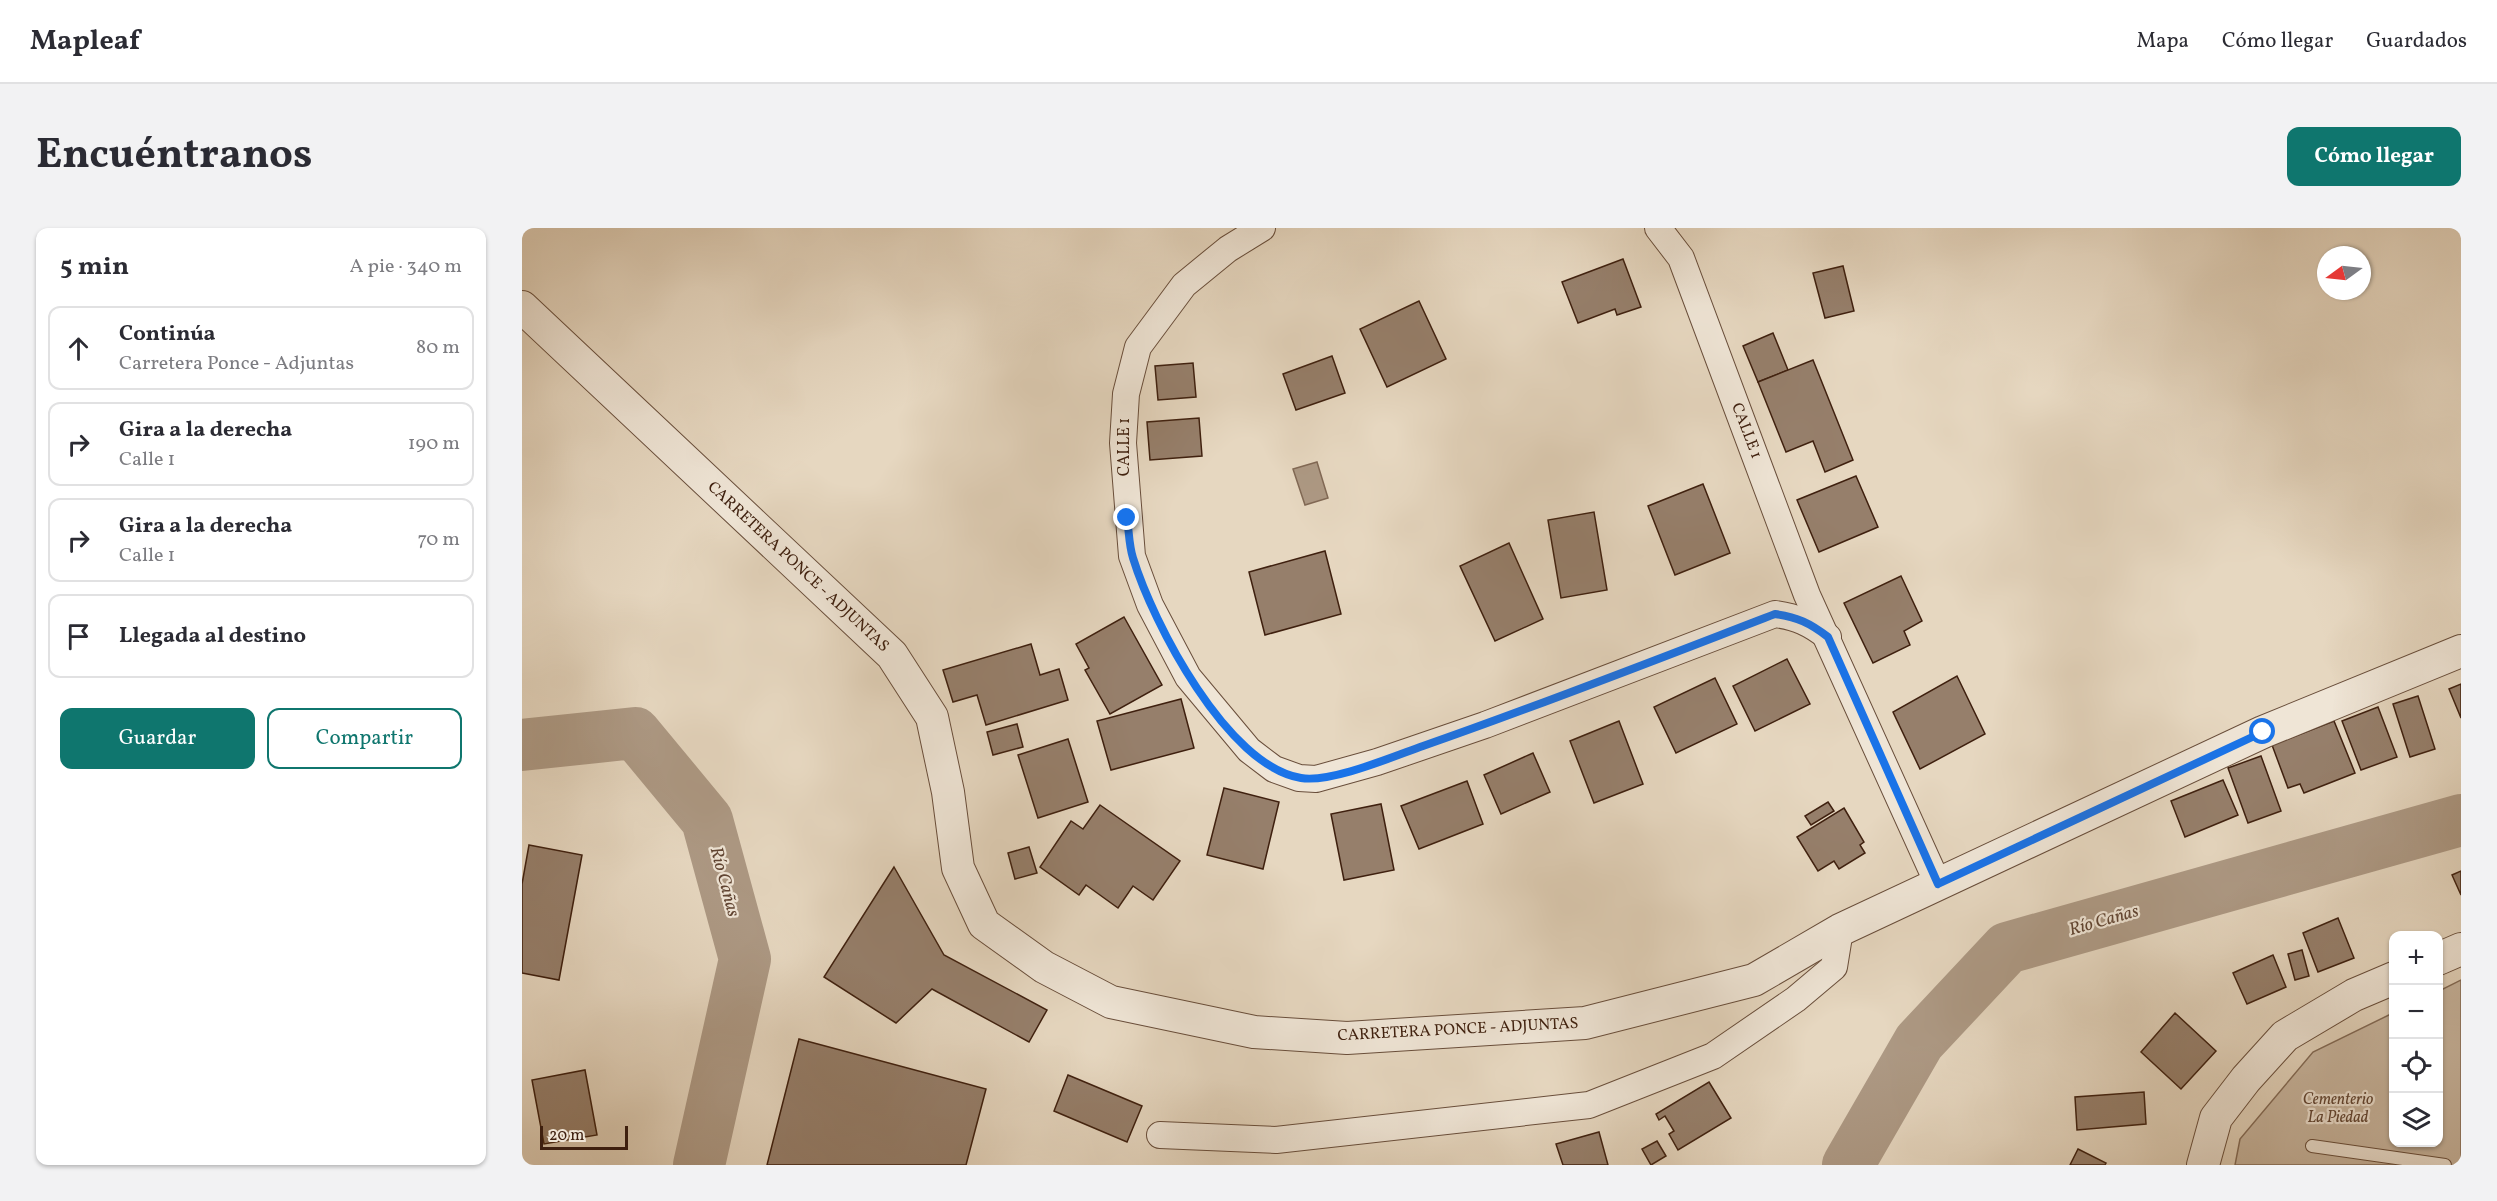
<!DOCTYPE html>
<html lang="es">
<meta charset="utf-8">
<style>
:root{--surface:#fff;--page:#f2f2f3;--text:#2b2b33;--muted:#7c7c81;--line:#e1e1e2;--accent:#0f766e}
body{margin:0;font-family:Vollkorn,serif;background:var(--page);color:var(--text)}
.controls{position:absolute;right:18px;bottom:18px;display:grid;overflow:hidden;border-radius:12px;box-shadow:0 2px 4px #0004}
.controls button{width:54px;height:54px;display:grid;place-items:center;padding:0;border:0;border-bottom:2px solid var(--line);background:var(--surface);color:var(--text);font:30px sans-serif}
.compass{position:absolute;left:1795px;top:18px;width:54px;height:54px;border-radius:50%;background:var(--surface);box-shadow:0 2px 4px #0004;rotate:255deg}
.scale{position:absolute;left:18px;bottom:15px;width:88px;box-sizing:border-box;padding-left:6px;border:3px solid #3f200f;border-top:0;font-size:16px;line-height:21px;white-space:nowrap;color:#3f200f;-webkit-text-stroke:4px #efe5d6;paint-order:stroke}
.stop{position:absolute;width:18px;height:18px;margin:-14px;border:4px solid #1a73e8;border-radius:50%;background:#fff}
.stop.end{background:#1a73e8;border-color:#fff;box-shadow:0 2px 6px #0008}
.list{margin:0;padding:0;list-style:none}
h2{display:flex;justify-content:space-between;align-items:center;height:78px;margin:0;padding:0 24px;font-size:26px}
h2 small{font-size:20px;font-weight:400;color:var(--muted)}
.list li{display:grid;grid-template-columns:39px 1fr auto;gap:18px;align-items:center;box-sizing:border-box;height:84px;margin:0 12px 12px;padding:0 12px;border:2px solid var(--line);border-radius:12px}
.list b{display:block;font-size:22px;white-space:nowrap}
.list p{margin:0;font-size:20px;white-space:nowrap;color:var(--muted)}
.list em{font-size:20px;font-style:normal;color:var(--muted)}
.actions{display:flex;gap:12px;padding:18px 24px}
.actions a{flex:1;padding:14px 0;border:2px solid var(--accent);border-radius:12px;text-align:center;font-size:21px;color:var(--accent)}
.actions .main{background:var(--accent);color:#fff}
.icon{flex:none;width:33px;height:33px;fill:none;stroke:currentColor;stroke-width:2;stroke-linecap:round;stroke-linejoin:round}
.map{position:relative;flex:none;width:1939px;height:937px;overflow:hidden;border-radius:12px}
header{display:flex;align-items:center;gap:36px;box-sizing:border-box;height:84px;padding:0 30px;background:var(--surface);border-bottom:2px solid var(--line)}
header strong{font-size:28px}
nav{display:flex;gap:33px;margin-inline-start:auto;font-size:21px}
.intro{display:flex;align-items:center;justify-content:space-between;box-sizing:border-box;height:144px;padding:0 36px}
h1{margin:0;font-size:42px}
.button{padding:15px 27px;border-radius:12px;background:var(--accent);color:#fff;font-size:21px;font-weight:700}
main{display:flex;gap:36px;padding:0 36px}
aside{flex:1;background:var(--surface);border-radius:12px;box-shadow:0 2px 4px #0004}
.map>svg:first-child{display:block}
.green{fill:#cab8a2;stroke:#846c58;stroke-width:1.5}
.water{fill:#ad9984;stroke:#816955;stroke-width:1.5}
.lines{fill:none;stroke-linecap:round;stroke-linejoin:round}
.river{stroke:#ad9984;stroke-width:52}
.building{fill:#967f6b;stroke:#3f200f;stroke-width:1.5}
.service-casing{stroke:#694e3b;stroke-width:14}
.minor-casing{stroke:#694e3b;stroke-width:28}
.tertiary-casing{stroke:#694e3b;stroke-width:34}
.service{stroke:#efe5d6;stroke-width:12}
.minor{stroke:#efe5d6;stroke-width:26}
.tertiary{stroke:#efe5d6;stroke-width:32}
.route{stroke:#1a73e8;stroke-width:8}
.labels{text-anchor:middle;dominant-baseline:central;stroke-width:4.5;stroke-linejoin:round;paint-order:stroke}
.street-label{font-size:16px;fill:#3f200f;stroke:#efe5d6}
.park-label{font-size:16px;font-style:italic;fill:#624634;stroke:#efe5d6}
.water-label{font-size:18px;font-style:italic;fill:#604432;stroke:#efe5d6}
</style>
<header>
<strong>Mapleaf</strong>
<nav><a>Mapa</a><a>Cómo llegar</a><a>Guardados</a></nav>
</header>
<div class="intro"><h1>Encuéntranos</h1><a class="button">Cómo llegar</a></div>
<main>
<aside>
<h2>5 min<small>A pie · 340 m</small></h2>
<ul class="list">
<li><svg class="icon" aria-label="ahead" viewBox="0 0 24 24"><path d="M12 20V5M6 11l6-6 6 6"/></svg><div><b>Continúa</b><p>Carretera Ponce - Adjuntas</p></div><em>80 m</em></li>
<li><svg class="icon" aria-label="right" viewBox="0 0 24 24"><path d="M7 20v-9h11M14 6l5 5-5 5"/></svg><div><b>Gira a la derecha</b><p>Calle 1</p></div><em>190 m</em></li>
<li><svg class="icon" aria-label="right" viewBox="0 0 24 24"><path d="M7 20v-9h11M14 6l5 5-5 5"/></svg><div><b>Gira a la derecha</b><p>Calle 1</p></div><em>70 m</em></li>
<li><svg class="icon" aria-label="arrive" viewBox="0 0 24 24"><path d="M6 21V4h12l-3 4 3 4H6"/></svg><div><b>Llegada al destino</b></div></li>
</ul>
<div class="actions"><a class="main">Guardar</a><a>Compartir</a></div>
</aside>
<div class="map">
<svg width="1939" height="937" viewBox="0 0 1939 937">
<rect width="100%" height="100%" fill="#e6d7c0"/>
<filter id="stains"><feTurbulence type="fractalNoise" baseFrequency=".00333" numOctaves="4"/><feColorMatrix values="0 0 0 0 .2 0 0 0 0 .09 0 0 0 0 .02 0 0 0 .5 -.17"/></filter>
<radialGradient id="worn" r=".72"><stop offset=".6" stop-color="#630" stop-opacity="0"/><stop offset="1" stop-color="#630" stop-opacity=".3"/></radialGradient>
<polygon class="green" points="1939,752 1939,937 1713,937 1718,911 1791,824 1871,785 1872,914 1916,914 1917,763"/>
<polygon class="water" points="795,234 806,270 783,277 771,241"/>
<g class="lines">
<g class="river">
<polyline points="0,517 113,505 185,592 223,731 177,937"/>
<polyline points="1326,937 1397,814 1485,720 1939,592"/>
</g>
</g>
<g class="building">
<polygon points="1101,31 1119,79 1095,87 1093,81 1056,95 1040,54"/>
<polygon points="1321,38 1332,83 1303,90 1291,45"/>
<polygon points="897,73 924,131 865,159 838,101"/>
<polygon points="1251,105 1266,142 1236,154 1221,118"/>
<polygon points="810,128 823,165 774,182 761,146"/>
<polygon points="1291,132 1331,232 1303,244 1291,213 1264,224 1236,154"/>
<polygon points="671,135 674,169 636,172 633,138"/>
<polygon points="677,190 680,228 628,232 625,194"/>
<polygon points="1334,248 1356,299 1297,324 1275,272"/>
<polygon points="1181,256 1208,325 1153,347 1126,278"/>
<polygon points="1072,284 1085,362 1039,370 1026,292"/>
<polygon points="987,315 1021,391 973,413 938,338"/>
<polygon points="803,323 819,386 743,407 727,344"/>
<polygon points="1379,348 1400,393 1382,403 1388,417 1351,435 1322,375"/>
<polygon points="602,389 640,457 588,486 563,442 567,440 554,416"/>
<polygon points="509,416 518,447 537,441 546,472 464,497 455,467 431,474 421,442"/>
<polygon points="1265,431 1288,476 1233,503 1211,458"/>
<polygon points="1435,448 1463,506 1398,541 1371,484"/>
<polygon points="1193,450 1215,496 1154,525 1132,479"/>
<polygon points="1939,456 1939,490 1927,461"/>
<polygon points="1896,468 1913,521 1888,529 1871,476"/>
<polygon points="659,471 672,520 589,542 575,493"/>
<polygon points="1856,479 1875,529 1839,542 1820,493"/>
<polygon points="1097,493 1121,556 1072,575 1048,513"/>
<polygon points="1812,493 1833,545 1782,565 1778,556 1766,560 1750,517"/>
<polygon points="495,496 501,519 471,527 465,504"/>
<polygon points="546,511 566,574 516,590 496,527"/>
<polygon points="1011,525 1028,564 979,586 962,547"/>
<polygon points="1739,528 1759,583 1726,595 1706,540"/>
<polygon points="1701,552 1716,587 1663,609 1649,573"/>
<polygon points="945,553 961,596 897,621 879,578"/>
<polygon points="702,560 757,574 741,641 685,627"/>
<polygon points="1306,574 1312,583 1289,597 1283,588"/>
<polygon points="859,576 872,642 822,652 809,586"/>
<polygon points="578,577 658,633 631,672 611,658 596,680 564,657 557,667 518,639 549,593 561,601"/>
<polygon points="1322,580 1342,614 1338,617 1343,625 1317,641 1312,633 1296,643 1275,609"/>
<polygon points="7,617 60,627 37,752 0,745 0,656"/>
<polygon points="507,619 515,645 493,651 486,625"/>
<polygon points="372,639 422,727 525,782 507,814 410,761 374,795 302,749"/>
<polygon points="1939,643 1939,667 1930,647"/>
<polygon points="1816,690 1832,730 1796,744 1781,705"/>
<polygon points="1780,722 1787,748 1773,752 1766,726"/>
<polygon points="1751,727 1764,759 1725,776 1711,745"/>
<polygon points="1653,785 1694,823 1659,861 1619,824"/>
<polygon points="277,811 464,861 444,937 245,937"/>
<polygon points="63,842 75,907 22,916 10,852"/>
<polygon points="546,847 620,878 605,914 532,883"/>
<polygon points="1187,854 1209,890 1156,922 1147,906 1152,903 1143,888 1137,892 1134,886"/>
<polygon points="1622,864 1624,896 1555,902 1553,869"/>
<polygon points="1077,904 1086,937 1041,937 1034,916"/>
<polygon points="1135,913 1144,928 1129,937 1120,921"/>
<polygon points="1556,921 1584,935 1583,937 1548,937"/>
</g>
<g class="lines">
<g class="service-casing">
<polyline id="service" points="1790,918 1923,937"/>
</g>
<g class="minor-casing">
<g id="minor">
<path d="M740,0L706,21L662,57L616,119L604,166L601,215L610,328L628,377L666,449L727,522L752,541L777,550L794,551L855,534L963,497L1253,386C1275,389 1288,395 1306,409"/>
<polyline points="1136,0 1159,30 1285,367 1416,656"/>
<polyline points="638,907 754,912 1067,877 1191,828 1274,771 1312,739 1318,702"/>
</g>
</g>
<g class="tertiary-casing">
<g id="tertiary">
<polyline points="0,79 370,427 410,489 426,564 436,640 462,696 522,739 589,774 732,804 825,810 1063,795 1232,752 1318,702 1741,504 1939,423"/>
<polyline points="1916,731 1939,721"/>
<polyline points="1681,937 1694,890 1724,851 1763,808 1832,767 1872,750"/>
</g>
</g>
<use href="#service" class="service"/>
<use href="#minor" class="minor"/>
<use href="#tertiary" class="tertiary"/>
</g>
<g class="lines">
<path class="route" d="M605,290C607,303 607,318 611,330C631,395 705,538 779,550C809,555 870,529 901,518C1019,477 1136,431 1253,386C1275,389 1288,395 1306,409L1416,656L1741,504"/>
</g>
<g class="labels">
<g class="street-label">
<text transform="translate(1224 203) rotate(69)">CALLE 1</text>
<text transform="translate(603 219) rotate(-90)">CALLE 1</text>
<text transform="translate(276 339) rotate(43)">CARRETERA PONCE - ADJUNTAS</text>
<text transform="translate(936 802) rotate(-3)">CARRETERA PONCE - ADJUNTAS</text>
</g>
<g class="park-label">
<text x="1816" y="872">Cementerio<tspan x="1816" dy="18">La Piedad</tspan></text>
</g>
<g class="water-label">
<text transform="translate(202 654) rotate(75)">Río Cañas</text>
<text transform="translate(1582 693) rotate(-16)">Río Cañas</text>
</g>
</g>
<rect width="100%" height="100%" filter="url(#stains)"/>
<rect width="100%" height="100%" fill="url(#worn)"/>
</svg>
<div class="controls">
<button>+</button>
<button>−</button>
<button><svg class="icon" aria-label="locate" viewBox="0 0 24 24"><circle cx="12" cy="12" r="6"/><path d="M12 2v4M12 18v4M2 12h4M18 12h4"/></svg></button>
<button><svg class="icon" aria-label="layers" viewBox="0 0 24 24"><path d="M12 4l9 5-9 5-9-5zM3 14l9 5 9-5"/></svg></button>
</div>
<svg class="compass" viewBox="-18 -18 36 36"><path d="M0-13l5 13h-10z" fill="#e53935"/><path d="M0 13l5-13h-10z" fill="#7c7c81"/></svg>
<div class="scale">20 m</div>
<div class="stop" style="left:1741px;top:504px"></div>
<div class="stop end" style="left:605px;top:290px"></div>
</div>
</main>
